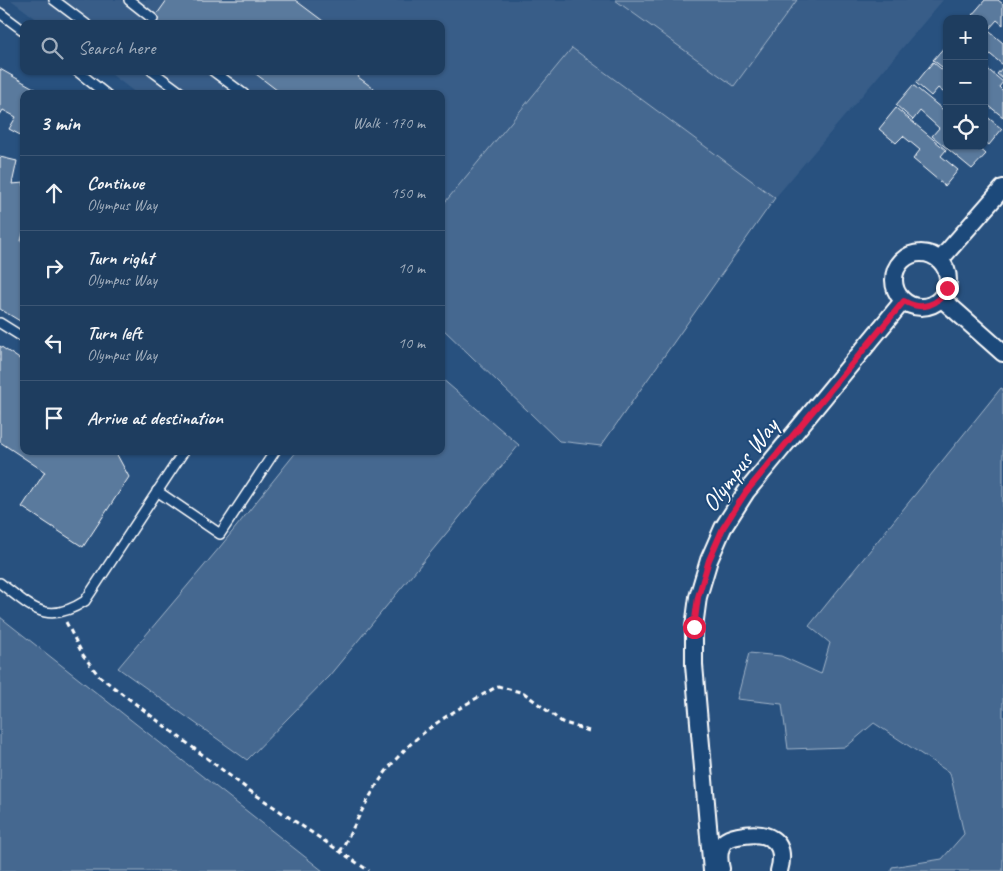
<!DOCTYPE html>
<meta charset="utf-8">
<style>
:root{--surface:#1e3d5f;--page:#264465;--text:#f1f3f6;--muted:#a1aebd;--line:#3c5674}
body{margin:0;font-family:Caveat,sans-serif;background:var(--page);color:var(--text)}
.controls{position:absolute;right:15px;top:15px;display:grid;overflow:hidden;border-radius:10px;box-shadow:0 1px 4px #0004}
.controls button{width:45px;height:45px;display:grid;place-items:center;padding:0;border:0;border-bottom:1px solid var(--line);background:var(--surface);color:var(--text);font:25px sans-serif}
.stop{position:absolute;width:15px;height:15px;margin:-11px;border:4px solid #e11d48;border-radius:50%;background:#fff}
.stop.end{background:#e11d48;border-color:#fff;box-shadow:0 1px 5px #0008}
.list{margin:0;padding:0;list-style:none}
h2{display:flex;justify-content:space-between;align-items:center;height:65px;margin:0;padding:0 20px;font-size:21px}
h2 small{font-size:16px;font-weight:400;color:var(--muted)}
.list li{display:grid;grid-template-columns:32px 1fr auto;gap:15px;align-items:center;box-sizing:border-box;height:75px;padding:0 20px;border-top:1px solid var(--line)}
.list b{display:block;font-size:19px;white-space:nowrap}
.list p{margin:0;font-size:16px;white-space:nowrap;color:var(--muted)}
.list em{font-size:16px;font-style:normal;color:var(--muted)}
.icon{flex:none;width:28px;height:28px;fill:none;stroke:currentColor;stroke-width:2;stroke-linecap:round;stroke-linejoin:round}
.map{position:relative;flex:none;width:1003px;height:871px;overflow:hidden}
.search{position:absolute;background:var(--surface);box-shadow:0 1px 4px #0004;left:20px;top:20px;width:425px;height:55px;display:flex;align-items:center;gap:12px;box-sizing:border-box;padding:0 18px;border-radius:10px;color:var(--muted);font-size:19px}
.panel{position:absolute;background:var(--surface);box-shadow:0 1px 4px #0004;left:20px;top:90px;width:425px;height:365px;border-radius:10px}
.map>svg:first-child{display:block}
.built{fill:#375d88}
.green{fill:#446890;stroke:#a2b4c8}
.building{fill:#5a7a9d;stroke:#fff}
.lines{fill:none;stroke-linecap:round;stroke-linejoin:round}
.service-casing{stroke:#fff;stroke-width:12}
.minor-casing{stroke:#fff;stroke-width:20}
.path{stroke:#fff;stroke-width:3;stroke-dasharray:5 4;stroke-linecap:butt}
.service{stroke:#1f4a7a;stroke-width:9}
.minor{stroke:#1f4a7a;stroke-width:16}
.route{stroke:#e11d48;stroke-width:6}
.labels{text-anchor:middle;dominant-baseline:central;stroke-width:4;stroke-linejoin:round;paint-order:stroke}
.street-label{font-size:25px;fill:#fff;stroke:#1f4a7a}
</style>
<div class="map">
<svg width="1003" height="871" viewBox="0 0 1003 871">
<rect width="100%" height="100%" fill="#28517f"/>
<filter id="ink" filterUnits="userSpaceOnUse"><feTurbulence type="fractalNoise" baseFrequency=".02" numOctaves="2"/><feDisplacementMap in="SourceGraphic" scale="10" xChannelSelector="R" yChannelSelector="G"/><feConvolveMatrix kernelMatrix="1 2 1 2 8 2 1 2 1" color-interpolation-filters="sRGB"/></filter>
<g filter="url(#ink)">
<polygon class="built" points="11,0 943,0 775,198 572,48 441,207 441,94 137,94 107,71 441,71 441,24 43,24"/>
<g class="green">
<polygon points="615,0 797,0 734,86"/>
<polygon points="572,48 775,198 601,446 559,441 441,327 441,207"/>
<polygon points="441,378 519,445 329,676 247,760 118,668 220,547 297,451 441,451"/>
<polygon points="1001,388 1003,389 1003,871 891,871 892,867 942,859 964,834 950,773 874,723 846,747 788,749 782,704 737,699 749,653 781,656 821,674 830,643 809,626"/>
<polygon points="0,617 323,871 0,871"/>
</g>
<g class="building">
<polygon points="167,0 295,0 327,24 187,24 185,22 183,24 150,24"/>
<polygon points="985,0 998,0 1003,4 1003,25 997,20 989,29 984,25 984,19 977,19 972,15"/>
<polygon points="984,27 1003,43 1003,65 985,50 984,51"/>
<polygon points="947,44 947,71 933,60"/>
<polygon points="933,62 947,74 947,95 938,88 931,96 916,83"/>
<polygon points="984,66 1003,82 999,87 1003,91 1003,117 984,102"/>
<polygon points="1003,67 1003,79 997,74"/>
<polygon points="0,69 39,91 38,94 24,94 24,137 9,129 16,117 3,110 0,115"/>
<polygon points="252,71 362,71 358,77 381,94 282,94"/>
<polygon points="913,85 947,113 947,146 977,146 986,154 972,169 932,136 939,128 920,111 913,120 896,105"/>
<polygon points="896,108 946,150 941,156 958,170 945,186 913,159 920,150 903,136 896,143 879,129"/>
<polygon points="985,115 1002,129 989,145 984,141"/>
<polygon points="0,157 17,161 12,184 24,183 24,230 21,241 24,245 24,319 20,321 0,309"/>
<polygon points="0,346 24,362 24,451 115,451 129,477 83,547 22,507 45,472 0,442"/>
</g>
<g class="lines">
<g class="service-casing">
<g id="service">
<polyline points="54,0 86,24"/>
<polyline points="129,0 153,19"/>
<polyline points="0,13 24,31"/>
<polyline points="77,71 106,94"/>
<polyline points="152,71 183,94"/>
<polyline points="213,71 244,94"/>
<polyline points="0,323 24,338"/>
<polyline points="157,491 220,534 275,451"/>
<path d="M0,583C32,607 46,626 85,601L184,451"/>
</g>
</g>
<g class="minor-casing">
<g id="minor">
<circle cx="921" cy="280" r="27"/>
<polyline points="940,260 1003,188"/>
<polyline points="941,298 1003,353"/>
<path d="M721,869C719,861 718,850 724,842C727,839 733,837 738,836C766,830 788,839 779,871"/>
<polyline points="712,871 694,665 694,627 698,597 709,560 723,528 746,492 903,301"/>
</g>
</g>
<g class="path">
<polyline points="66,622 83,655 99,676 250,791 369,871"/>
<path d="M340,852C358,820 373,784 398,757C425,726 463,706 498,686L524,693L562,722L589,731"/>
</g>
<use href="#service" class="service"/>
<use href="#minor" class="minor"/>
</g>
</g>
<g class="lines" filter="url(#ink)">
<path class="route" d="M694,627L698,597L709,560L723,528L746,492L904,301C921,311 939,306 947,288"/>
</g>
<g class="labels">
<g class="street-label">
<text transform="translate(740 465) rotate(-53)">Olympus Way</text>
</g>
</g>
</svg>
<div class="controls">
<button>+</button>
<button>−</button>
<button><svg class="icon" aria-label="locate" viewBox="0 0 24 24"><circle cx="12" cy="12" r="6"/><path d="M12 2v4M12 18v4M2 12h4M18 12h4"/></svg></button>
</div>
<div class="stop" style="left:694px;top:627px"></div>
<div class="stop end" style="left:947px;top:288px"></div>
<div class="search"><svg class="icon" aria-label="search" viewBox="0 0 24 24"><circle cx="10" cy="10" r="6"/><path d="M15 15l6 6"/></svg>Search here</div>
<section class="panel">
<h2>3 min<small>Walk · 170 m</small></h2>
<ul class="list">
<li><svg class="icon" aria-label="ahead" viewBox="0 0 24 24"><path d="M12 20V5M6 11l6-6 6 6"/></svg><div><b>Continue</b><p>Olympus Way</p></div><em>150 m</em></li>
<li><svg class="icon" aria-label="right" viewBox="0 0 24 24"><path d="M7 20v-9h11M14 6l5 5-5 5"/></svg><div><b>Turn right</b><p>Olympus Way</p></div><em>10 m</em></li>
<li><svg class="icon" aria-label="left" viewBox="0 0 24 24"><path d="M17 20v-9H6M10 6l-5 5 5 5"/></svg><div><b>Turn left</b><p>Olympus Way</p></div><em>10 m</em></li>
<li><svg class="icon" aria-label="arrive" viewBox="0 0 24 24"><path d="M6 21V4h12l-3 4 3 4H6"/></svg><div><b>Arrive at destination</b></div></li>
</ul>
</section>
</div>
